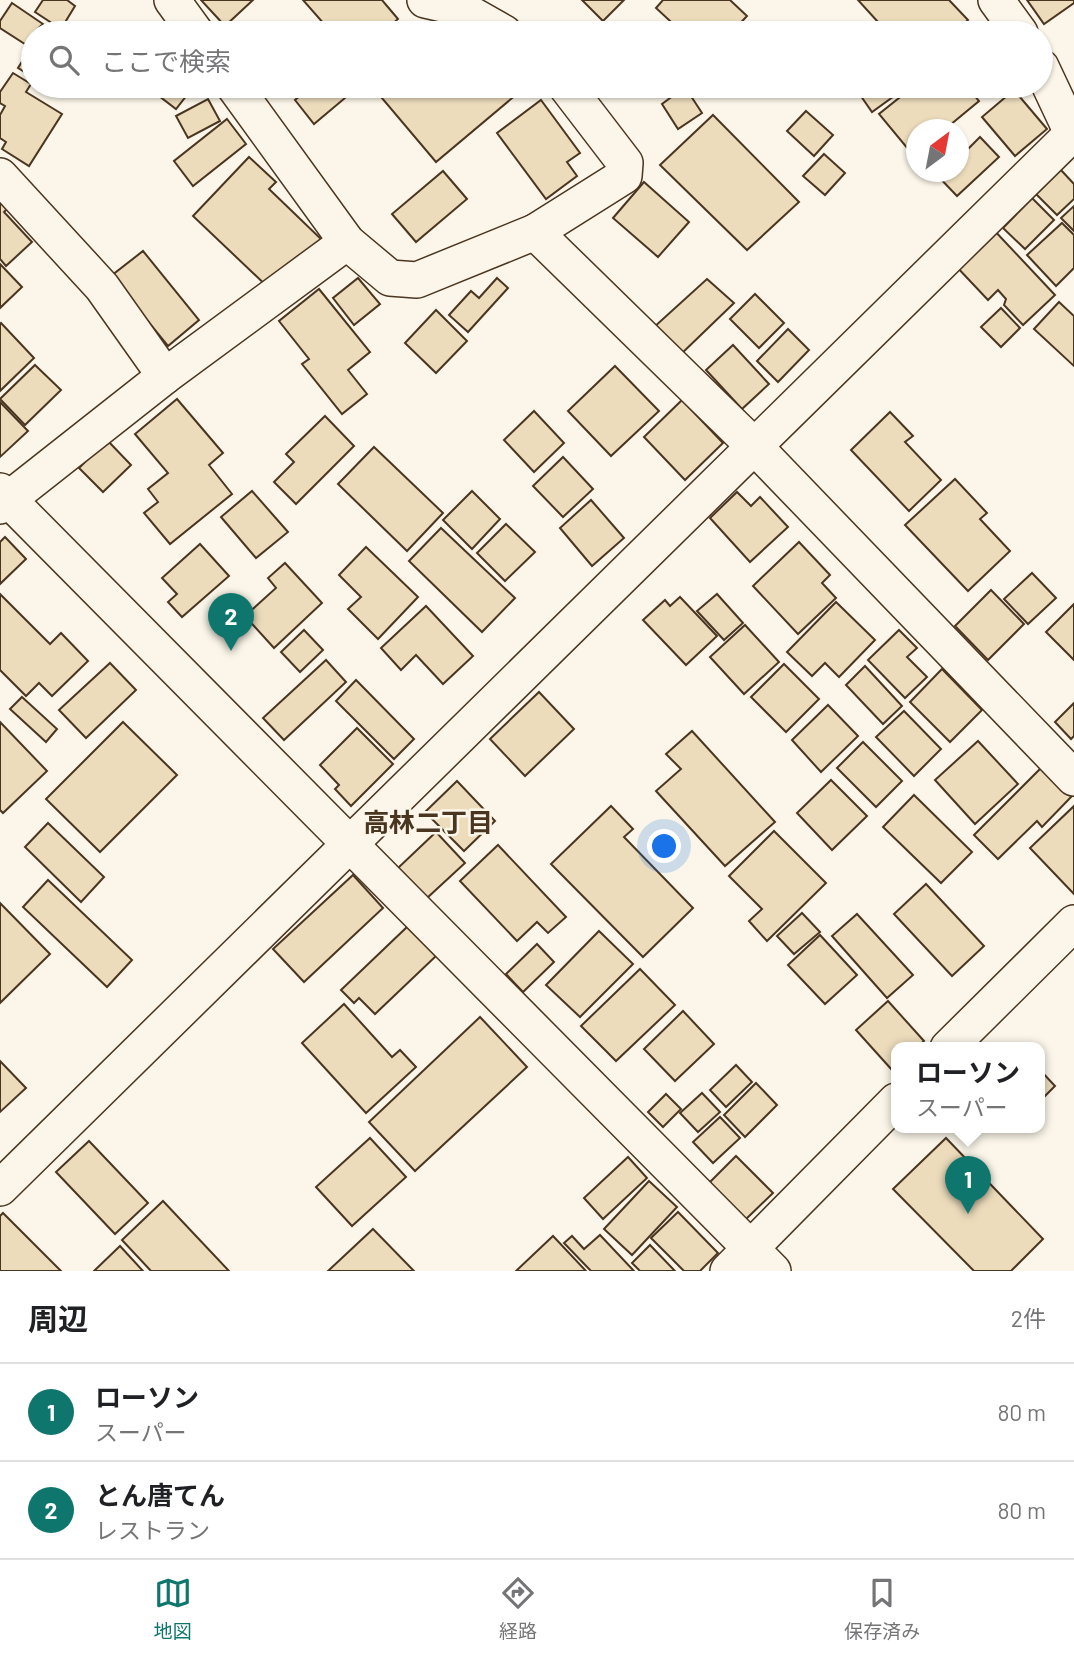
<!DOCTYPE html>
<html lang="ja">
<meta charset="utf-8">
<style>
:root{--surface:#fff;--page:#f6f6f6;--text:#202124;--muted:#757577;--line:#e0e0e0;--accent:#0f766e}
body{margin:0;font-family:Barlow,"Noto Sans JP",sans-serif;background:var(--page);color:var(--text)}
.compass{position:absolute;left:906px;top:119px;width:63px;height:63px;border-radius:50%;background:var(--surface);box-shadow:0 2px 5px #0004;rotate:32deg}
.you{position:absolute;left:665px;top:847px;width:24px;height:24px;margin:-18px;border:5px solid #fff;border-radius:50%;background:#1a73e8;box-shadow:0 0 0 10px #1a73e833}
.badge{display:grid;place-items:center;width:46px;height:46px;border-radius:50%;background:var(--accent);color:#fff;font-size:23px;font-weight:700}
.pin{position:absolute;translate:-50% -58px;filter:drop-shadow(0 2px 4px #0008)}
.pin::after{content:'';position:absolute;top:37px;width:24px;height:21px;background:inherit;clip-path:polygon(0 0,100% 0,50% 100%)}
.popup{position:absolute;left:891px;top:1042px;width:154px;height:91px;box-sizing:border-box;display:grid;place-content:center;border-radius:14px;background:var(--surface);filter:drop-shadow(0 2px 5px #0005);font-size:23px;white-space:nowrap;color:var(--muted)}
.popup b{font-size:26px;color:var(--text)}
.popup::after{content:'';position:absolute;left:50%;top:100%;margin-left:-14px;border:14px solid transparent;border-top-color:var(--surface)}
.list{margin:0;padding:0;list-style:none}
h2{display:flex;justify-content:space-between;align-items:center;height:91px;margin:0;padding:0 28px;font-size:30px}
h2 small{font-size:23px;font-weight:400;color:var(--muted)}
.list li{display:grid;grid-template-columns:46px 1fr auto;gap:21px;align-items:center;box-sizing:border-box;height:98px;padding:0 28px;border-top:2px solid var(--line)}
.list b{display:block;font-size:26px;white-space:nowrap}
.list p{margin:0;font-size:23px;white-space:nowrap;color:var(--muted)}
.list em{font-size:23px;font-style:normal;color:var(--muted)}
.icon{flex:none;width:38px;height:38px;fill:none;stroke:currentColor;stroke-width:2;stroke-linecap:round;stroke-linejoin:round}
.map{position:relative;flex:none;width:1074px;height:1271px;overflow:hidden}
.search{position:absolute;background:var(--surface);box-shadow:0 2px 5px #0004;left:21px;right:21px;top:21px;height:77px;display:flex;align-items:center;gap:18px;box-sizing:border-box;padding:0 24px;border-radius:38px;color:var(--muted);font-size:26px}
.sheet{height:287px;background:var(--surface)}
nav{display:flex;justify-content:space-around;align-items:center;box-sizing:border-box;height:98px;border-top:2px solid var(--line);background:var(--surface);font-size:19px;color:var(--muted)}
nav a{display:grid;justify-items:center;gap:4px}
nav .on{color:var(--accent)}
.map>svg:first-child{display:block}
.building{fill:#ecdcbc;stroke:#4a3520;stroke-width:2}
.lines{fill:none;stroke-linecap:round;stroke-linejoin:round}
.street-casing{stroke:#4a3520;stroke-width:38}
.street{stroke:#fbf6e9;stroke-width:35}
.labels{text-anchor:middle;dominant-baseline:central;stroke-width:5;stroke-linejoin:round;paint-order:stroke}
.neighbourhood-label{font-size:26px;font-weight:bold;fill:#4a3520;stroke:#fbf6e9}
</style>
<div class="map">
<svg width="1074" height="1271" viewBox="0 0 1074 1271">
<rect width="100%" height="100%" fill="#fbf6e9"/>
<g class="building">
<polygon points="43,0 67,0 75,6 61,29 35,12"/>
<polygon points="201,0 253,0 225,26"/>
<polygon points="303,0 382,0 398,19 382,33 332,33"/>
<polygon points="582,0 624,0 603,21"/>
<polygon points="663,0 730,0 747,16 731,33 683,33 656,8"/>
<polygon points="858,0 949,0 968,20 954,33 872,33 869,30 878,22"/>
<polygon points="1027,0 1074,0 1074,3 1044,24"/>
<polygon points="12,3 43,24 33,33 28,46 0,28 0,21"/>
<polygon points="33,44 33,77 18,68"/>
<polygon points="13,73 31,84 26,92 62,114 29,166 2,149 6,142 0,138 0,115 5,106 0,103 0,92"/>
<polygon points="146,86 194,86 176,109"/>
<polygon points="312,86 334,86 345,98 314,124 295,100"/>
<polygon points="395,86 444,88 510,86 517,94 436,162 381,97"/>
<polygon points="860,86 908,86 872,112 856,89"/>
<polygon points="914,86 973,86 969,89 979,101 944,130 916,130 916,152 913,155 879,114"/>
<polygon points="685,87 702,113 678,129 662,104"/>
<polygon points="1014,90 1047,129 1015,156 982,117"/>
<polygon points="208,99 220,121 188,138 176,116"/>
<polygon points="541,100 580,153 567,162 577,176 546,199 497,133"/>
<polygon points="806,111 833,135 814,156 787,131"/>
<polygon points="713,115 799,202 747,250 660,165"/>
<polygon points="227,119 246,144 193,186 174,161"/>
<polygon points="980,137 999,157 957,196 934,172 958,172 958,143 966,151"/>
<polygon points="824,154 845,173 825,195 803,176"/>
<polygon points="249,157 276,182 269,189 322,240 273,292 193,216"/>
<polygon points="1060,169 1074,184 1074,199 1057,215 1035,193"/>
<polygon points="443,171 467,199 416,242 392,214"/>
<polygon points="644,182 689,222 658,257 613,218"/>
<polygon points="0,191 12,204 4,212 32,242 6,266 0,259"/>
<polygon points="1032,198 1054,220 1025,249 1003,228"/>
<polygon points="1074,206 1074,231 1061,218"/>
<polygon points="1062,223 1074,235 1074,268 1056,286 1027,255"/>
<polygon points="992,228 1055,295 1023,325 1004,305 1006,299 998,290 988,300 954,264"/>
<polygon points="143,251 199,320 168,346 111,276"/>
<polygon points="0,264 22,287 0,308"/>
<polygon points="358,278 380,304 354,325 333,298"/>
<polygon points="497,278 508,288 468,332 449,315 471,291 479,298"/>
<polygon points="707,279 734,303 678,357 653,328"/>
<polygon points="319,289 370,352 348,370 367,394 342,414 302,364 309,359 279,321"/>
<polygon points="755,294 784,323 759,348 730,319"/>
<polygon points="1059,302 1074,316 1074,366 1034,329"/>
<polygon points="1001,308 1020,328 1001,347 981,327"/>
<polygon points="436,310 467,341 436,373 405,343"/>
<polygon points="1,323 34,358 0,391 0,324"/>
<polygon points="788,329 809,350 778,382 757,361"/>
<polygon points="733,345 769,384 742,409 706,370"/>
<polygon points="35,365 61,390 25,425 0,399"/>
<polygon points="615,366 659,411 611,456 568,411"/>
<polygon points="177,399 223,453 209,465 232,494 170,544 144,513 158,502 148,489 168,473 135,434"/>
<polygon points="682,400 723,443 685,480 644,437"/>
<polygon points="0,402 28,431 0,457"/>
<polygon points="534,411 564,443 534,472 504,440"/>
<polygon points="890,412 913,436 905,442 941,480 909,511 851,450"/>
<polygon points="325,416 354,446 296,504 274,482 294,462 286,454"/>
<polygon points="107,440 131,465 103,492 79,468"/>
<polygon points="374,447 443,513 407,551 338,484"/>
<polygon points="563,457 593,489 563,517 533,486"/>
<polygon points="955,479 987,513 980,519 1010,551 968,591 905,525"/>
<polygon points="252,491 288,532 256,558 221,517"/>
<polygon points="472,491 500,519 472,549 443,520"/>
<polygon points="737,492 751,506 760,497 788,527 750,562 710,518"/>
<polygon points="591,500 624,538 592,566 560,528"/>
<polygon points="506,524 535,552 505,581 477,553"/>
<polygon points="441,528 515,598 482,632 409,561"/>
<polygon points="5,537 26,559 0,584 0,542"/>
<polygon points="799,542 830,575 822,583 836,598 798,634 753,586"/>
<polygon points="200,544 229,576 182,617 168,602 177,594 162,578"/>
<polygon points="366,547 418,597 378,639 348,609 361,597 339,575"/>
<polygon points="285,563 322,603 274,648 245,616 276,588 268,578"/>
<polygon points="1032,573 1056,598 1028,624 1004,599"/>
<polygon points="991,590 1024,624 988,660 955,626"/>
<polygon points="0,594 50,644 61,633 88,661 52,696 39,683 26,696 0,670"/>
<polygon points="717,594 743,623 724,640 697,611"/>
<polygon points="680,597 717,636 686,665 643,620 665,600 670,606"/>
<polygon points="836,602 875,640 839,677 825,663 812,676 787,652"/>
<polygon points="1074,604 1074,660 1046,632"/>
<polygon points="426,606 473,656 443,684 416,655 401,670 381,648"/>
<polygon points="745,625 779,662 744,694 710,657"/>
<polygon points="304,630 323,650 300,672 281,652"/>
<polygon points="899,630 917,648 907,657 927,677 905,698 868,660"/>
<polygon points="326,660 346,682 284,740 263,718"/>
<polygon points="110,663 136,690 86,738 59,710"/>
<polygon points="784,664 819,699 786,732 751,697"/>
<polygon points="865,666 902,706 883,724 846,685"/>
<polygon points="942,669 982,710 950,742 910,702"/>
<polygon points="356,680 414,739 394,759 336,701"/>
<polygon points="539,692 574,729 525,776 490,739"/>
<polygon points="22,697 57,729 46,742 10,709"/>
<polygon points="1074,703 1074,736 1071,739 1055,722"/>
<polygon points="828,705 858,736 821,772 792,740"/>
<polygon points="904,711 941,749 914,776 876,737"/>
<polygon points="0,722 47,771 3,813 0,810"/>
<polygon points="123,722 177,775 100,852 46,799"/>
<polygon points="357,728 393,764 351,806 335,789 339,785 320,765"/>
<polygon points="692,731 775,822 725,866 656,791 681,769 666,754"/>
<polygon points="978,741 1018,784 975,824 935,780"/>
<polygon points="863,742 902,781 876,807 837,768"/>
<polygon points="1042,767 1072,796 1042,827 1037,821 998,859 974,835"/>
<polygon points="831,780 867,816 832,850 797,813"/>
<polygon points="457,781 495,821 464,851 425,812"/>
<polygon points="914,795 972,852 941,883 883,827"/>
<polygon points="611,806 633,829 624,837 693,908 643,957 551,864"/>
<polygon points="1074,806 1074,894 1030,848"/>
<polygon points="48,823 104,877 81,902 25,847"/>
<polygon points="774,831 826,883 767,941 749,921 762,909 729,876"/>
<polygon points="436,832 465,863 427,898 398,868"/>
<polygon points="498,845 566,917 548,933 537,922 517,941 460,881"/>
<polygon points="353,875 383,908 304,982 273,949"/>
<polygon points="48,880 132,960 107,987 23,907"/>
<polygon points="926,884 984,946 952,976 894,914"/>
<polygon points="0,903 50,954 0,1003"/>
<polygon points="802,913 820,932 794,954 777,936"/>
<polygon points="857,914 913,975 887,998 832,936"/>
<polygon points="407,927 436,956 375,1014 359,998 354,1003 341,990"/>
<polygon points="599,931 633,964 580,1017 546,985"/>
<polygon points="820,935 857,975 825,1004 788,965"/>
<polygon points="537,944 554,962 523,992 506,974"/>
<polygon points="640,969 675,1005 616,1061 581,1026"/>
<polygon points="888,1001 924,1041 916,1048 896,1048 896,1066 892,1070 856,1030"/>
<polygon points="344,1004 392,1057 400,1050 416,1067 366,1113 302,1043"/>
<polygon points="683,1011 714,1044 675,1081 644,1049"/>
<polygon points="480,1017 527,1067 415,1171 369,1122"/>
<polygon points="0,1061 26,1088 0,1112"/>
<polygon points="736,1065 752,1082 726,1107 710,1090"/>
<polygon points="1040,1070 1055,1086 1040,1101"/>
<polygon points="756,1083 777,1105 745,1137 724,1115"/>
<polygon points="702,1093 720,1112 698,1132 680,1113"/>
<polygon points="666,1094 681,1109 663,1127 648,1112"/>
<polygon points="720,1117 740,1138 713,1163 693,1142"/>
<polygon points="370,1138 406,1177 352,1226 316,1187"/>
<polygon points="946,1138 1043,1239 1011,1271 974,1271 893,1189"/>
<polygon points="89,1141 148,1203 115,1234 56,1172"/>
<polygon points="736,1156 773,1193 744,1221 708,1184"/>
<polygon points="628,1157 647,1178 603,1219 584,1198"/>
<polygon points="649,1181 677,1207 632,1255 604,1229"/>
<polygon points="163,1201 229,1271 151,1271 122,1240"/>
<polygon points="678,1212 718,1253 700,1271 684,1271 651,1238"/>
<polygon points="3,1213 61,1271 0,1271 0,1216"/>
<polygon points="373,1229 414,1271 328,1271"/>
<polygon points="600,1235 634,1271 591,1271 564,1243 572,1236 584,1249"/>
<polygon points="553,1236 586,1271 516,1271"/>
<polygon points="650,1245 675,1271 640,1271 632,1263"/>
<polygon points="120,1246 143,1271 94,1271"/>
</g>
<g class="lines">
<g class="street-casing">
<g id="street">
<polyline points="172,0 196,33"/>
<polyline points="425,0 460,8 504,33"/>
<polyline points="996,0 1020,33"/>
<polyline points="1041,67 1074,137"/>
<polyline points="234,86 347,242 390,278 417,280 535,232 755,447 1074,778"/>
<polyline points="0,176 102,287 165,376 347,242"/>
<polyline points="535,232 624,176 625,163 566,86"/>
<polyline points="0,491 773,1271"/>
<polyline points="0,506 165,376"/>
<polyline points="948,1048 1074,923"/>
<polyline points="0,1188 1074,132"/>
<polyline points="728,1271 896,1101"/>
</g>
</g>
<use href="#street" class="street"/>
</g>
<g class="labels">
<g class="neighbourhood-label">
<text x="428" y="821">高林二丁目</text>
</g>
</g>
</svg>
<svg class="compass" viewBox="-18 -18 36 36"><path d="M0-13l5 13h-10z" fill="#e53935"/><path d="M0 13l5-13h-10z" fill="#757577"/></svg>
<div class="you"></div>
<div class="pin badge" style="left:968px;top:1214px">1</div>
<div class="popup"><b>ローソン</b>スーパー</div>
<div class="pin badge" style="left:231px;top:651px">2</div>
<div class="search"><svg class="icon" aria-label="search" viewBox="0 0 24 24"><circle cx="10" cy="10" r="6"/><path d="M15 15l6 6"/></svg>ここで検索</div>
</div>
<section class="sheet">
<h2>周辺<small>2件</small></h2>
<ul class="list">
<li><span class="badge">1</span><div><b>ローソン</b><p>スーパー</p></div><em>80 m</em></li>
<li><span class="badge">2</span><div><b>とん唐てん</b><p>レストラン</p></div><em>80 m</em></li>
</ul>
</section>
<nav>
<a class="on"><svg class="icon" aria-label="map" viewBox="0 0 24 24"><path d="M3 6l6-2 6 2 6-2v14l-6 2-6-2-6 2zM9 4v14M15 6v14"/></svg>地図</a>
<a><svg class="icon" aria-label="directions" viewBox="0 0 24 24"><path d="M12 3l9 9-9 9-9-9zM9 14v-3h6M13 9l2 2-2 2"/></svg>経路</a>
<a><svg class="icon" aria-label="saved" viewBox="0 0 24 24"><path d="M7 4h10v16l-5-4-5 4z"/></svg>保存済み</a>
</nav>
